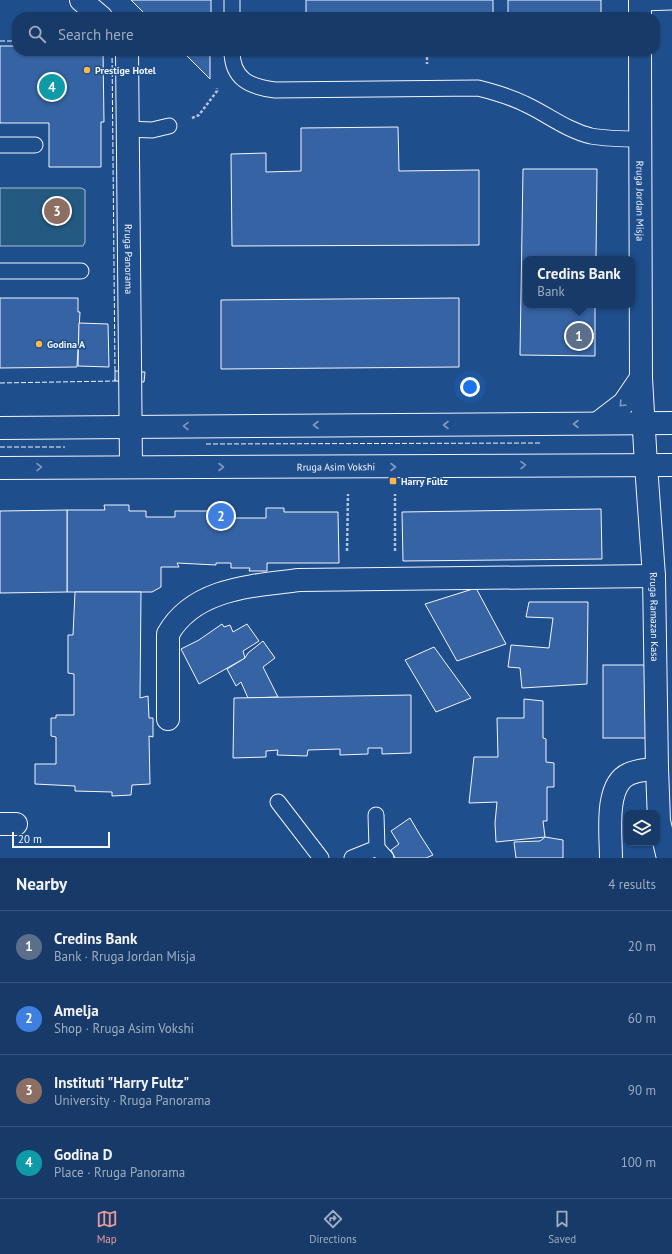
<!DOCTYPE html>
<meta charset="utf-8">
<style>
:root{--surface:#173a69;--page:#244571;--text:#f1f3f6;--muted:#9eadc0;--line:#36547d;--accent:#e69b98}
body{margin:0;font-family:"PT Sans",sans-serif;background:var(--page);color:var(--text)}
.controls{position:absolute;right:12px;bottom:12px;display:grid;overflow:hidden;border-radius:8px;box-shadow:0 1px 3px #0004}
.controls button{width:36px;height:36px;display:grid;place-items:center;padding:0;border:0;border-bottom:1px solid var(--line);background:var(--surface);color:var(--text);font:20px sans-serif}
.scale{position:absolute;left:12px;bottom:10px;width:98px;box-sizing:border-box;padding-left:4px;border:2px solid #f2f6ff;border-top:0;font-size:11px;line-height:14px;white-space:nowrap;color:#f2f6ff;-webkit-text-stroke:3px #1f4e8c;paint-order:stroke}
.you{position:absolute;left:470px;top:387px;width:14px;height:14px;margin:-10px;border:3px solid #fff;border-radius:50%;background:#1a73e8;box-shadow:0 0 0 6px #1a73e833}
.badge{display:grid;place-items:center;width:26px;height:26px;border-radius:50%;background:var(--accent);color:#fff;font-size:13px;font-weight:700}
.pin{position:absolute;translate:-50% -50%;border:2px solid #fff;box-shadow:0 1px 4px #0006}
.popup{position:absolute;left:523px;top:256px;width:112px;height:52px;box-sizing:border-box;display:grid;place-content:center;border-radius:8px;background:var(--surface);filter:drop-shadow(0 1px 3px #0005);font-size:13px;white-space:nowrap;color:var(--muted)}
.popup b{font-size:15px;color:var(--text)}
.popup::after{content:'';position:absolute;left:50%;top:100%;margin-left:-8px;border:8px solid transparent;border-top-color:var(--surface)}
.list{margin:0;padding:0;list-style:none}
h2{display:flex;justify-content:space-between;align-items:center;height:52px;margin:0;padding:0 16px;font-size:17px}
h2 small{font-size:13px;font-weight:400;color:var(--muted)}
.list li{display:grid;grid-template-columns:26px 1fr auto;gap:12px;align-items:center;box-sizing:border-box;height:72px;padding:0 16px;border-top:1px solid var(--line)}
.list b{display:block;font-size:15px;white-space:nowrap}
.list p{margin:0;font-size:13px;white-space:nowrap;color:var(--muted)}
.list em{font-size:13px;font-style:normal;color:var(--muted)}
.icon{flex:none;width:22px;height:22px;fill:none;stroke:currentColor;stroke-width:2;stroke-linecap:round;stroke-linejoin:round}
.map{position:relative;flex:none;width:672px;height:858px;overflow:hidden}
.search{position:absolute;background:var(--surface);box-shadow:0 1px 3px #0004;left:12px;right:12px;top:12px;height:44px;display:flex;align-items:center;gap:10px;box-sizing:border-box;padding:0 14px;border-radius:16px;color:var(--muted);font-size:15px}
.sheet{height:340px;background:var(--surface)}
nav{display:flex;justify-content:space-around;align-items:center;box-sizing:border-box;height:56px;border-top:1px solid var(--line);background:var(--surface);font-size:11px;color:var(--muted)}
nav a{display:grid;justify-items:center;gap:2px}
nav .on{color:var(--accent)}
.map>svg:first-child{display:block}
.green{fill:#245a82;stroke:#a8bbd7}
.building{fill:#3563a3;stroke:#f2f6ff}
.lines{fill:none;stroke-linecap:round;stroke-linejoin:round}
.lane-casing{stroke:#f2f6ff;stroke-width:17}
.street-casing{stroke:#f2f6ff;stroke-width:24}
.secondary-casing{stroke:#f2f6ff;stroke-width:24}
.primary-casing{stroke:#f2f6ff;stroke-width:24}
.path{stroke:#b3c4dc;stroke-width:2.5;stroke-dasharray:3 2;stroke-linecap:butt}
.lane{stroke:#1f4e8c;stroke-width:15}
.street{stroke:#1f4e8c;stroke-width:22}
.secondary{stroke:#1f4e8c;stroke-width:22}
.primary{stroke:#1f4e8c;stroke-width:22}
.fence{stroke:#f2f6ff;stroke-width:1;stroke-dasharray:5 2;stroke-linecap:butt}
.oneway{stroke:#7e9ac0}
.poi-dot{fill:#ffb74d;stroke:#1f4e8c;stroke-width:1.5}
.labels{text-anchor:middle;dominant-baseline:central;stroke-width:3;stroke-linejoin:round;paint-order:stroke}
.poi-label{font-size:10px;font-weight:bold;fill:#f2f6ff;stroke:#1f4e8c;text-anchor:start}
.street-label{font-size:10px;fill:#f2f6ff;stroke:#1f4e8c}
</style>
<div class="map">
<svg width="672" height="858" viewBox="0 0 672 858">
<rect width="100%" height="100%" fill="#1f4e8c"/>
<polygon class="green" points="0,188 81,188 85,190 85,242 83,246 0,246"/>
<g class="building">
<polygon points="131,0 211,0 211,17 148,17"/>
<rect x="306" y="0" width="187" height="17"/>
<rect x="508" y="0" width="93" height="17"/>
<polygon points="0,46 17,46 17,51 103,51 104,122 101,122 101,167 49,167 49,123 0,123"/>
<polygon points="182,51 210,51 210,79"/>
<rect x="306" y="51" width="188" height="2"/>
<polygon points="508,51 601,51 601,53 508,54"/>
<polygon points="398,127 399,171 479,170 479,245 232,246 231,154 266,153 266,172 301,171 301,128"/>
<polygon points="523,169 597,169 596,259 526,259 526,305 595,305 595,356 520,355"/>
<polygon points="0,298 78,298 78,312 80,312 77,367 0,368"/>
<polygon points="459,298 459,367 221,369 221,300"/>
<polygon points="79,323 108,324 109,367 78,366"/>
<polygon points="115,371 145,372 144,382 115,381"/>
<polygon points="104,505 129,505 129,511 146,511 146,517 175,517 175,511 231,511 231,518 266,518 266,508 284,508 284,512 338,512 339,563 267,563 267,571 249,571 250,568 231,568 231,563 216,563 216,565 177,563 179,567 161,567 161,587 152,592 67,592 67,510 105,510"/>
<polygon points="601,509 602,559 403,561 402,512"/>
<polygon points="67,510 67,592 0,593 0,511"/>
<polygon points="476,588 506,644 457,661 425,604"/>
<polygon points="75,592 141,592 140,698 148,696 149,718 153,718 153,737 149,736 150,784 132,785 131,795 112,796 112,792 75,791 75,786 35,784 35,764 56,764 56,737 51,736 51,718 56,718 56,715 74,715 74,674 68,673 68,635 73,635"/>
<polygon points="529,602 588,602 587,684 522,688 520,668 508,667 511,645 549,648 553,618 526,617"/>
<polygon points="222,624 224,627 230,625 233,632 247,624 259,641 243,651 245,658 199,684 181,649 199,640"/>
<polygon points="263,641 275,658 263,667 278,697 248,698 241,682 236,686 227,669 245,658 248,653"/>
<polygon points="434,647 471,698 436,712 405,660"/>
<rect x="603" y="665" width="44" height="73"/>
<polygon points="411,695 411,753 382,754 382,748 368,748 368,754 340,755 340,749 308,750 307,756 277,755 278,750 266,751 266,757 233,758 234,698"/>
<polygon points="524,699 543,701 543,738 546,739 546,762 554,763 554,787 547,787 547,821 543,821 545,837 496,842 495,823 497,802 469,803 474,757 498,757 497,718 524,718"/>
<polygon points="410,818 420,835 433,855 426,858 395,858 391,850 399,844 391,831"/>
<polygon points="545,837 563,840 563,858 516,858 514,842 540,841"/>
</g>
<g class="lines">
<g class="lane-casing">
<g id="lane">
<polyline points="640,3 672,2"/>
<polyline points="232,17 232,0"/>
<path d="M232,51C232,79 250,87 275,90L478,88C494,92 509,96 525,104C547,114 566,130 591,136C608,139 624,139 641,139"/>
<polyline points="127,129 152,130 169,126"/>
<polyline points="0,145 35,145"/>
<polyline points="0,271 81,271"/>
<polyline points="278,802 321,858"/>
<polyline points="376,815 377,848"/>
<polyline points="352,858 377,848 386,858"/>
</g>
</g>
<g class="street-casing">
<g id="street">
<polyline points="81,0 101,17"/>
<path id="s1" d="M127,51L131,466"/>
<path id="s2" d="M646,465L654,576L657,768L659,821L668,858"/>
<path d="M168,719V634C194,588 252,586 299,580L654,576"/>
<polyline points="0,824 16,824"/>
<path d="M611,858C611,835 604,785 629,774C637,770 648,770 657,768"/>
</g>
</g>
<g class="secondary-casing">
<g id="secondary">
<polyline points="640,0 640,17"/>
<path id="s3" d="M640,51L641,378L646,465"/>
</g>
</g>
<g class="primary-casing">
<g id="primary">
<polyline points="598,423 624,403 641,378"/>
<polyline points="0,428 672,423"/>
<path id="s4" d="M0,468L672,465"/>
</g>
</g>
<g class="path">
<polyline points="427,52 427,64"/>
<polyline points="192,118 199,115 217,91 217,88"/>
<polyline points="347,551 348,494"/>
<polyline points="395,551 395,494"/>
</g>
<use href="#lane" class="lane"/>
<use href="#street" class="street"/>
<use href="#secondary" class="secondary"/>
<use href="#primary" class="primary"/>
<g class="fence">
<polyline points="0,41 17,41"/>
<polyline points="112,51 115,373"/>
<polyline points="0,383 115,381 115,379"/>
<polyline points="206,444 541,443"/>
<polyline points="0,447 65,447"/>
</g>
</g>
<defs><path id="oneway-chevron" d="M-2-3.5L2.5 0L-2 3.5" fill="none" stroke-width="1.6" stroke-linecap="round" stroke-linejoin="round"/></defs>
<g class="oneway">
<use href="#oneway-chevron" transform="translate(622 404) rotate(134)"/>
<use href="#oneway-chevron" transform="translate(576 424) rotate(180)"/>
<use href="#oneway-chevron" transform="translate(316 425) rotate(180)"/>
<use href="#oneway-chevron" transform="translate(446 425) rotate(180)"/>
<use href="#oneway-chevron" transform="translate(186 426) rotate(-178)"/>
<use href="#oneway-chevron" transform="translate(523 465) rotate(-1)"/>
<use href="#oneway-chevron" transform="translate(39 467) rotate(-1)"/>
<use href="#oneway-chevron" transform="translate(221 467)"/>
<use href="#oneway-chevron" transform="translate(393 467)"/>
</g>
<g class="poi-dot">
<circle cx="87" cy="70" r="4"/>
<circle cx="39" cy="344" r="4"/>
<rect x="389" y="477" width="8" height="8" rx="2"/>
</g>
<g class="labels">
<g class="poi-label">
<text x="95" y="70">Prestige Hotel</text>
<text x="47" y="344">Godina A</text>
<text x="401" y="481">Harry Fultz</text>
</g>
<g class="street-label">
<text stroke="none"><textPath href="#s3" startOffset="150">Rruga Jordan Misja</textPath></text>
<text stroke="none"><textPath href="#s1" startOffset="208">Rruga Panorama</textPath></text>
<text stroke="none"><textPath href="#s4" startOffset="336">Rruga Asim Vokshi</textPath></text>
<text stroke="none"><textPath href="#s2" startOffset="152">Rruga Ramazan Kasa</textPath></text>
</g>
</g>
</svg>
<div class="controls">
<button><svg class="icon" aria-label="layers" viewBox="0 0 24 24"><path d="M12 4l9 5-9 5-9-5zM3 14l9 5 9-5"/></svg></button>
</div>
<div class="scale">20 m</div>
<div class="you"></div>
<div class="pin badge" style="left:579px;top:336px;background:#5c6f8a">1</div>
<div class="popup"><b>Credins Bank</b>Bank</div>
<div class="pin badge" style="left:221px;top:516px;background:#3f7fe0">2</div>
<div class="pin badge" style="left:57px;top:211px;background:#8d6e63">3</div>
<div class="pin badge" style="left:52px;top:87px;background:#0f9aa8">4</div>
<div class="search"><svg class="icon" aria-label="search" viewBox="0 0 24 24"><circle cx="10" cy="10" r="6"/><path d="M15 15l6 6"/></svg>Search here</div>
</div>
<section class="sheet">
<h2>Nearby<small>4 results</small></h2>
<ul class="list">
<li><span class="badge" style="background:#5c6f8a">1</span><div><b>Credins Bank</b><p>Bank · Rruga Jordan Misja</p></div><em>20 m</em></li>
<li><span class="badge" style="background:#3f7fe0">2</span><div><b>Amelja</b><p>Shop · Rruga Asim Vokshi</p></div><em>60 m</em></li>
<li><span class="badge" style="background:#8d6e63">3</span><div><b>Instituti &quot;Harry Fultz&quot;</b><p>University · Rruga Panorama</p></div><em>90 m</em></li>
<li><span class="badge" style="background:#0f9aa8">4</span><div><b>Godina D</b><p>Place · Rruga Panorama</p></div><em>100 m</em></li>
</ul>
</section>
<nav>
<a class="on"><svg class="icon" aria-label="map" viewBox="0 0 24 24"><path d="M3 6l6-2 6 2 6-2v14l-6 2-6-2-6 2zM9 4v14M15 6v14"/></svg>Map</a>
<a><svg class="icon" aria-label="directions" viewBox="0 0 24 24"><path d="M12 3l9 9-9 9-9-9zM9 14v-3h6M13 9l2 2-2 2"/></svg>Directions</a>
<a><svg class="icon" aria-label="saved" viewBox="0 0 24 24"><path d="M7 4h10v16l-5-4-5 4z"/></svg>Saved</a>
</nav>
